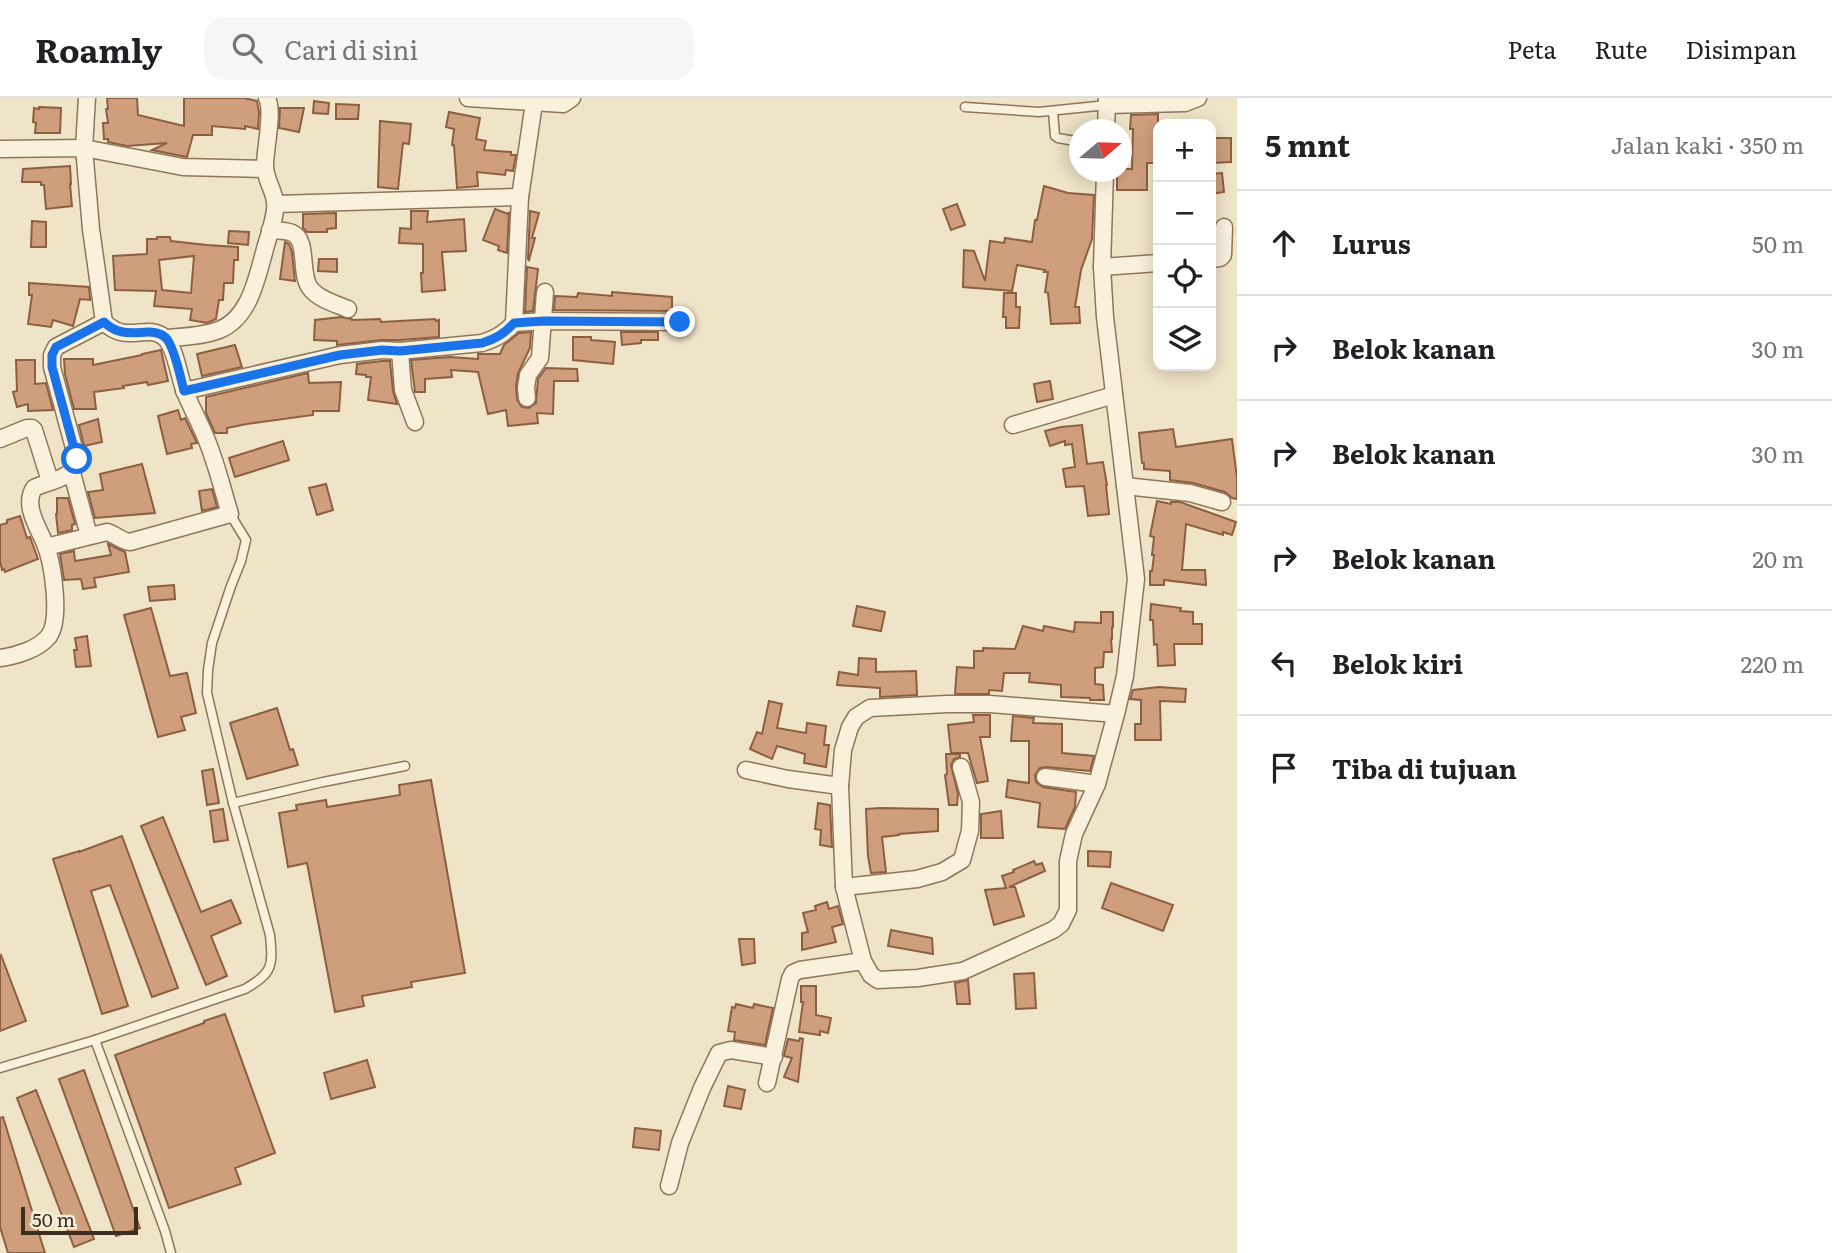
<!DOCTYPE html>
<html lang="id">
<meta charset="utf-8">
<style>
:root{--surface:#fff;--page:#f6f6f6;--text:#202124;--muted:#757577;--line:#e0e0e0}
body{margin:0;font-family:Literata,serif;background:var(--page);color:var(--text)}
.controls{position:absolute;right:21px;top:21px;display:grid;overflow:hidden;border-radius:14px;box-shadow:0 4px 18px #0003}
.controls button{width:63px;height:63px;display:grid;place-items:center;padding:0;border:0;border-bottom:2px solid var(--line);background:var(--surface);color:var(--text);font:35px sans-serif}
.compass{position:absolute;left:1069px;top:21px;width:63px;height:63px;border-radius:50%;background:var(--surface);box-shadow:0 4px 18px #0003;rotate:71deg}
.scale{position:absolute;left:21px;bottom:18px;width:117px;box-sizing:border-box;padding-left:7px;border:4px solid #3d2e20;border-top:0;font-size:19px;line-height:24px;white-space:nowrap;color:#3d2e20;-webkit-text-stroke:5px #f7eed8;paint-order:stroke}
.stop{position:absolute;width:21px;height:21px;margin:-16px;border:5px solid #1a73e8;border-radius:50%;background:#fff}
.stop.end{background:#1a73e8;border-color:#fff;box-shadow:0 2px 7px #0008}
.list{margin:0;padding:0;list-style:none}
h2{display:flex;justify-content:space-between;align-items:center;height:91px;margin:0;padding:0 28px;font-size:30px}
h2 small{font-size:23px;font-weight:400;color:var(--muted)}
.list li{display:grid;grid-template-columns:46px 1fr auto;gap:21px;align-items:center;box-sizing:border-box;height:105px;padding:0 28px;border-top:2px solid var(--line)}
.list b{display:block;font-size:26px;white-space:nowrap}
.list em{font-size:23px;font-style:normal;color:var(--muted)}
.icon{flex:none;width:38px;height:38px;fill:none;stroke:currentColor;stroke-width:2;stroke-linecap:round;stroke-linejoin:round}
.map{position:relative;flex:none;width:1237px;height:1155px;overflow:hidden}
header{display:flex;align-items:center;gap:42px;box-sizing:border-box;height:98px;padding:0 35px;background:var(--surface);border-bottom:2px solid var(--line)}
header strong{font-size:33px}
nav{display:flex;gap:38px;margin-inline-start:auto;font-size:24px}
.search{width:490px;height:63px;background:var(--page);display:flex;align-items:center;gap:18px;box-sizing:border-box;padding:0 24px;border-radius:21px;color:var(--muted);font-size:26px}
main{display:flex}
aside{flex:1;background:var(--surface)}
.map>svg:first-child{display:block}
.building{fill:#cf9f7d;stroke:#8d5f41;stroke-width:2;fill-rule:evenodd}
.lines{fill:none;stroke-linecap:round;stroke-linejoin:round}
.service-casing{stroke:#8d765c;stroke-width:11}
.minor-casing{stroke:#8d765c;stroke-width:19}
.service{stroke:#faf1dc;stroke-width:8}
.minor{stroke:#faf1dc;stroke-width:16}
.route{stroke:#1a73e8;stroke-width:9}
</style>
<header>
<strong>Roamly</strong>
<div class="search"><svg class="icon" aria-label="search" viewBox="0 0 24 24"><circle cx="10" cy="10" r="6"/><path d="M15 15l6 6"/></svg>Cari di sini</div>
<nav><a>Peta</a><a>Rute</a><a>Disimpan</a></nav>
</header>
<main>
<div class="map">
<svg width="1237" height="1155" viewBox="0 0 1237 1155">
<rect width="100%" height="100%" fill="#f0e4c8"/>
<g class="building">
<polygon points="107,0 137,0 138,17 184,28 184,0 244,0 257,3 259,14 258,31 245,28 245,31 212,28 212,37 193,37 187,59 152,52 167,45 127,48 108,44 108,41 104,41 103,25 108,25 106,11 108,11"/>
<polygon points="314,3 329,5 328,16 313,15"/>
<polygon points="336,6 359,7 358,21 336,21"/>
<polygon points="39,9 61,10 60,35 35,35 36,25 33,24 34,10 39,11"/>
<polygon points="280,10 304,10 299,34 279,30"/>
<polygon points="449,14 480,20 476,41 486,43 484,52 511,54 511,57 516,57 513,73 506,72 505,77 477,74 478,88 457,90 454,47 452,47 454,31 446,29"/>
<polygon points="1158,16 1158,65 1147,65 1147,92 1117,92 1117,74 1122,74 1122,71 1132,71 1133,31 1130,31 1131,17"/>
<polygon points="380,23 411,26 409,46 403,45 398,91 378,89"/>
<polygon points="1212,40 1231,40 1231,64 1212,65"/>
<polygon points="70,68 71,86 70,86 72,108 46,111 44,87 41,87 41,84 22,84 23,71"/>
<polygon points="1222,75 1224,94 1211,96 1211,76"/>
<polygon points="1044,88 1068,95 1094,97 1092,141 1081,172 1075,209 1079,209 1080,225 1051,226 1048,195 1045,194 1048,174 1044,174 1045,172 1017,167 1012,193 963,189 964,152 974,153 985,183 990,143 1004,145 1005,140 1032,144 1035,122 1037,122"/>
<polygon points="957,106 965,127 951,132 943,111"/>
<polygon points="495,111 508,116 509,114 507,155 498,152 499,148 483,142"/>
<polygon points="411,113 428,113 427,124 464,121 466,153 442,154 445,192 422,194 421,175 423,175 423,146 399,145 400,130 411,131"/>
<polygon points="530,113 539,115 532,140 535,140 529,162 528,161"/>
<polygon points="336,115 336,130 327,131 327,134 307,134 303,130 303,116"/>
<polygon points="32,123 46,124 46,149 31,149"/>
<polygon points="229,133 249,134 248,147 228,145"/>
<path d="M157,139H170L171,143L207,147L238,149V162H234L233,185H224L223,202H219L216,221L207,225L190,222L192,211L154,208L156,193L115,192L113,158L147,156V141H157ZM194,158L191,195L162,192L159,162Z"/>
<polygon points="285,144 289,146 292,154 295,183 280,181"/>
<polygon points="319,161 337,161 337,174 318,173"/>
<polygon points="527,169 538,171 533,213 525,214"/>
<polygon points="29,185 89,189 90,202 80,201 73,228 53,222 51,229 28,226 32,197 29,197"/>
<polygon points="612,194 672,199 672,213 554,212 555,198 577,199 578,195 612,198"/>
<polygon points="1004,195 1016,195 1016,209 1020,209 1019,230 1006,230 1006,219 1003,219"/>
<polygon points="341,219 352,221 352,222 380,221 381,224 435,221 436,223 439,222 439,239 400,242 381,242 337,247 337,243 314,242 315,222"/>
<polygon points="531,234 530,250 518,275 516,288 517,302 522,309 529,310 536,305 538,281 546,270 577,271 578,283 554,283 553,316 537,315 538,325 508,328 506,312 488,316 478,274 451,272 452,279 425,281 425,294 415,294 411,262 450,259 478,261 478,256 500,256 504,247 519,235"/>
<polygon points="621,234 658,234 658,242 641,242 641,245 622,247"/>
<polygon points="573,239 591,239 591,242 615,244 613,266 573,262"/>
<polygon points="235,247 242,269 202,278 197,256"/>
<polygon points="161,252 168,283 148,287 147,284 123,288 124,290 94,294 96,311 74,311 65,276 64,261 93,261 93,267 142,257 142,256"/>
<polygon points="16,262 35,262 35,286 46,285 53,312 28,313 28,306 17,309 13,294 17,293"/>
<polygon points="382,263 390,263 393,293 397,306 368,302 371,279 366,279 366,277 356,276 357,266"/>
<polygon points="308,275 309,285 341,284 339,313 313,313 313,317 247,326 227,330 227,335 215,335 206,315 206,299"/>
<polygon points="1050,283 1053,301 1037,304 1034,286"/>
<polygon points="178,312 181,322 185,320 197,345 191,346 192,350 167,356 158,318"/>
<polygon points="98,321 102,344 84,348 79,327"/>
<polygon points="1082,327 1087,366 1103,364 1107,387 1106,387 1109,416 1088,418 1084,388 1066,389 1063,371 1075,369 1072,346 1065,347 1065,343 1050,348 1045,333 1061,329"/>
<polygon points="1173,331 1176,349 1232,341 1237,380 1237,401 1232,400 1225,394 1193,385 1170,382 1170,373 1144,371 1144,365 1142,365 1139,335"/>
<polygon points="283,343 289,362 235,379 229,360"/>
<polygon points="142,366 155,415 95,420 88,394 103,392 100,376"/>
<polygon points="326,386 333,412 317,417 309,390"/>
<polygon points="212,391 217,409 202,413 199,393"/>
<polygon points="57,400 68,400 75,426 72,427 72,432 58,435 56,416 57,416"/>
<polygon points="1157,403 1171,406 1171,404 1180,404 1236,424 1232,437 1223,434 1223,437 1186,426 1182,472 1205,472 1206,487 1164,482 1164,487 1150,487 1150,473 1152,473 1154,457 1152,457 1154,439 1150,438"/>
<polygon points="20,418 27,440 30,439 38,461 5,474 4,471 2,472 0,463 0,427 7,425 7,422"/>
<polygon points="108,446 125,454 129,474 94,480 96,489 83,491 81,481 64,482 60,456 74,453 75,463 111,457"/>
<polygon points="174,487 175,501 150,503 148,489"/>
<polygon points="1151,506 1181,510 1180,513 1193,514 1193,526 1202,526 1202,546 1174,546 1175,567 1158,568 1157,546 1154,547 1153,522 1150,522"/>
<polygon points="857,508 885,514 881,533 853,528"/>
<polygon points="151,510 170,578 187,575 196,615 181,619 185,632 158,639 124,517"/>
<polygon points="1101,514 1113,514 1113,529 1112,529 1112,541 1111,541 1112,554 1104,554 1103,569 1095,570 1095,586 1103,587 1104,602 1090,602 1090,600 1061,599 1061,587 1029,584 1030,575 1004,575 1002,593 989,592 989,596 955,596 957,569 974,570 974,553 983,553 983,550 1015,551 1023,528 1043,533 1044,528 1074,534 1075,524 1101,525"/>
<polygon points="87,538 91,568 76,569 74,552 77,552 75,540"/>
<polygon points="859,560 876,561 876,574 916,573 917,597 880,599 880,590 837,587 839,574 858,577"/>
<polygon points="1159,589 1186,591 1185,604 1160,603 1161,642 1135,642 1135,626 1141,626 1141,602 1130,601 1133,592"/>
<polygon points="769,603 782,606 777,630 806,635 807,625 826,628 824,647 829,647 826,669 804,665 805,656 777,648 772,661 750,651 757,634 762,636"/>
<polygon points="277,610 290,652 293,651 298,667 247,681 230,625"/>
<polygon points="973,617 990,617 990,639 980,639 988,683 977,685 968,655 951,655 948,627 974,624"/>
<polygon points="1013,618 1034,620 1033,625 1062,626 1062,655 1094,658 1090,673 1046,669 1040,670 1035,677 1036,684 1043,689 1076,694 1075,709 1065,731 1038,729 1040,705 1006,699 1008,682 1029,685 1029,643 1011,643"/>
<polygon points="946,656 960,656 960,659 954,661 951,667 958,696 957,707 949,707 945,677 947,676"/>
<polygon points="213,671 219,705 207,707 202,673"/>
<polygon points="431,682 465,875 411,884 412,889 362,898 364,908 335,914 307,765 288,769 279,715 297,712 296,707 326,702 327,709 400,697 399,687"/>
<polygon points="818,705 830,707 832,749 820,747 821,732 815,731"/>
<polygon points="881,710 938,711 938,733 899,736 899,737 882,739 886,774 871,775 868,758 866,711"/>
<polygon points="223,711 228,742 214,744 210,713"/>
<polygon points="1001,713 1003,740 981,740 981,716"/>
<polygon points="163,719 201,814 231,802 241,825 211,838 227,878 206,887 141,728"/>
<polygon points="122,738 178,890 152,899 110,787 91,793 128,908 102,916 53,761 79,753 79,754"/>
<polygon points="1088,753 1111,754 1110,769 1088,768"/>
<polygon points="1034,763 1036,767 1042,765 1045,773 1009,789 1015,789 1024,818 994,827 985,792 1006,790 1002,778 1014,774 1013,772"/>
<polygon points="1111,785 1173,807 1163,833 1102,810"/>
<polygon points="827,804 829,811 838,808 843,826 832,829 836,844 802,852 802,835 808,834 803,815 816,812 815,808"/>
<polygon points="891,832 932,840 933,856 888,848"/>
<polygon points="739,841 754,841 755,865 742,867"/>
<polygon points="1,857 26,923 0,933 0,858"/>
<polygon points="1034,875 1036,910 1016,911 1014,876"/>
<polygon points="968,882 970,906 957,906 955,885"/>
<polygon points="801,888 816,888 816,917 831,920 828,935 820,933 820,937 799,934 803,904 801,904"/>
<polygon points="736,906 753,910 754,906 773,910 765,947 734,942 735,934 728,933 732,909 735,910"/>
<polygon points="225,916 275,1055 235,1070 241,1086 169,1110 115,957 204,925 204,923"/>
<polygon points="800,940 803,941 798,984 784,979 792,960 784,958 784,957 788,941 799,943"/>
<polygon points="367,962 375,989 331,1001 324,975"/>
<polygon points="84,972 140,1130 116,1138 59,981"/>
<polygon points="728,988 745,992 741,1011 724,1008"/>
<polygon points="36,992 94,1141 74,1149 17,1000"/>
<polygon points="3,1019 45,1155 8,1155 0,1129 0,1020"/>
<polygon points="635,1030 661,1033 659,1052 633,1049"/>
</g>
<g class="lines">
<g class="service-casing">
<g id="service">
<polyline points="965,9 1039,14 1107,7"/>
<polyline points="1053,13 1055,38 1058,40 1080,44"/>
<polyline points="233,705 323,684 405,668"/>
<polyline points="95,942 165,1133 171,1155"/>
<path d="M0,970L95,942L245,891C273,875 273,868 270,837L233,705L207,595L208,572L212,545L231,488L241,463L246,442L230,416"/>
</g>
</g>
<g class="minor-casing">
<g id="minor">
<polyline points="468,0 563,6 572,0"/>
<polyline points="1107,7 1185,5 1198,0"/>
<polyline points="1106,32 1107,0"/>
<polyline points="0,51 84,50 183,69 265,71"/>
<polyline points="1105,74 1102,169 1105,219 1136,481 1125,578 1116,616 1097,686 1074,736 1068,763 1068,812 1061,826 1053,832 963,873 918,880 878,882 871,877 863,863 844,789 840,688 843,652 850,629 856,619 870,610 947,606 990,606 1116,616"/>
<polyline points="276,106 520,99"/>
<path d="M270,132C277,133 286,132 292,135C309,142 299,176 310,190C318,201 336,206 348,211"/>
<polyline points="1211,161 1220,160 1223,157 1224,129"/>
<polyline points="1102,169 1158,165"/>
<polyline points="514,225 544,223 680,224"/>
<path d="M166,240C183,239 203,238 219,232C250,220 257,179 265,151C268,139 277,116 275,104C274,92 265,81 265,68C265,50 274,14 267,0"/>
<polyline points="400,253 403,292 415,324"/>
<path d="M184,293L340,257L382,252L400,253L482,245C495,241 505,236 514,225L520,99L534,5"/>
<polyline points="527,300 526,290 528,277 540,260 545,194"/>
<polyline points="1013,327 1114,297"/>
<polyline points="0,341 27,330 32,330 34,332 50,383"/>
<polyline points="72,375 89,438"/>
<polyline points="1125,388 1190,395 1222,404"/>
<path d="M46,449L107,434C115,436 121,443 130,444L230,416C222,390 216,363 205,338C199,323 191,309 185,294C179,280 176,249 164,239C146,225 127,247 104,224L91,131L84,50L87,0"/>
<path d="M0,560C16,558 39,551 49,538C61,521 53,470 47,451C41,433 22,409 34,390C49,383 76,380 77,361L52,269V257L56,249L104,224"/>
<polyline points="746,672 788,681 840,688"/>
<polyline points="1045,679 1097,686"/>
<polyline points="844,789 917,781 942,774 962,762 970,733 971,704 961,669"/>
<polyline points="767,985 790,881 793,875 800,872 863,863"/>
<polyline points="669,1088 680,1045 702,990 719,955 731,952 774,959"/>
</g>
</g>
<use href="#service" class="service"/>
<use href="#minor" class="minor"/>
</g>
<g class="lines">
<path class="route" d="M77,361L52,269V257L56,249L104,224C126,246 151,225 166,240C174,248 181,281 184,293L340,257L382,252L400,253L482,245C495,241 504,236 514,225L544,223L680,224"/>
</g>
</svg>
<div class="controls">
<button>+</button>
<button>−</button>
<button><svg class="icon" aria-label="locate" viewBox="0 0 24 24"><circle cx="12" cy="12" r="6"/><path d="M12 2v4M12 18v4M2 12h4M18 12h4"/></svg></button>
<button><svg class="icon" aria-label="layers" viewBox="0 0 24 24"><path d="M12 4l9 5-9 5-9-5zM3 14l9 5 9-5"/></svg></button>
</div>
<svg class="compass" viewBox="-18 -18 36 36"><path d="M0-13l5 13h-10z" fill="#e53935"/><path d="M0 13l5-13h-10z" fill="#757577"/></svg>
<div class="scale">50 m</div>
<div class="stop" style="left:77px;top:361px"></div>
<div class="stop end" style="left:680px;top:224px"></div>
</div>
<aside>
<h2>5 mnt<small>Jalan kaki · 350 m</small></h2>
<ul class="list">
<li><svg class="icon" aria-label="ahead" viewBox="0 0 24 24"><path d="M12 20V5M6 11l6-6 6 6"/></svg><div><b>Lurus</b></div><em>50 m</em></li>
<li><svg class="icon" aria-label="right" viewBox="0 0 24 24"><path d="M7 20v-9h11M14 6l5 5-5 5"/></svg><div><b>Belok kanan</b></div><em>30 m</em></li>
<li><svg class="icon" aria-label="right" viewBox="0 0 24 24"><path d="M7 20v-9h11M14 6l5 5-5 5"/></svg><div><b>Belok kanan</b></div><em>30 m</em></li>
<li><svg class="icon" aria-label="right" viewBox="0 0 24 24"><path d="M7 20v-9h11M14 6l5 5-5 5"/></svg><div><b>Belok kanan</b></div><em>20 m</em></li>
<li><svg class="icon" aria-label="left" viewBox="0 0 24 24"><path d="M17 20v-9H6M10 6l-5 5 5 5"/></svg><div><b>Belok kiri</b></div><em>220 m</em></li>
<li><svg class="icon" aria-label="arrive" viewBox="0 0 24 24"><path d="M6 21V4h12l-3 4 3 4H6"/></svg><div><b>Tiba di tujuan</b></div></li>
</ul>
</aside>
</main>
